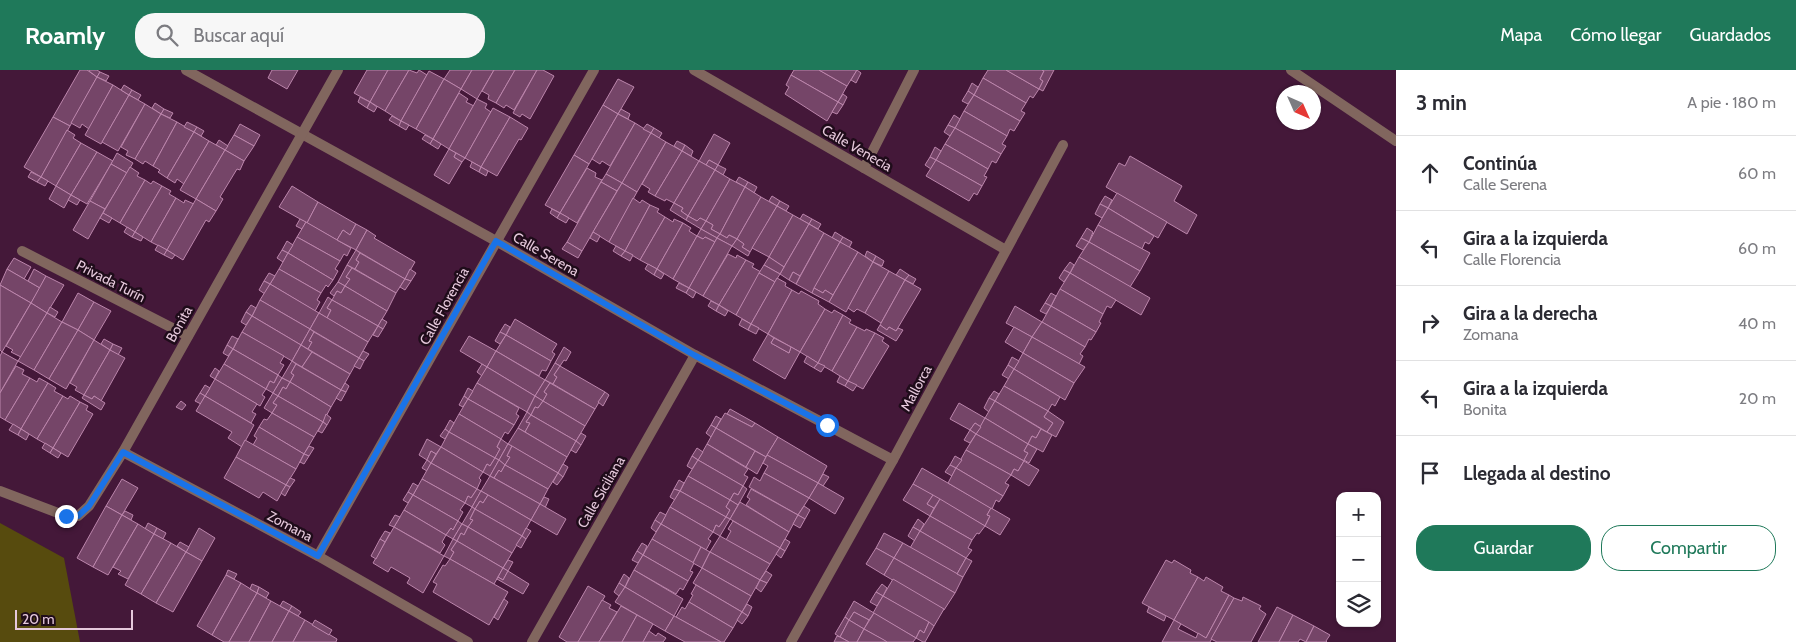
<!DOCTYPE html>
<html lang="es">
<meta charset="utf-8">
<style>
:root{--surface:#fff;--page:#f7f7f7;--text:#2b2b33;--muted:#7c7c81;--line:#e1e1e2;--accent:#1f795a}
body{margin:0;font-family:Cabin,sans-serif;background:var(--page);color:var(--text)}
.controls{position:absolute;right:15px;bottom:15px;display:grid;overflow:hidden;border-radius:10px;box-shadow:0 1px 4px #0004}
.controls button{width:45px;height:45px;display:grid;place-items:center;padding:0;border:0;border-bottom:1px solid var(--line);background:var(--surface);color:var(--text);font:25px sans-serif}
.compass{position:absolute;left:1276px;top:15px;width:45px;height:45px;border-radius:50%;background:var(--surface);box-shadow:0 1px 4px #0004;rotate:135deg}
.scale{position:absolute;left:15px;bottom:12px;width:118px;box-sizing:border-box;padding-left:5px;border:2px solid #e6c9dc;border-top:0;font-size:14px;line-height:18px;white-space:nowrap;color:#e6c9dc;-webkit-text-stroke:4px #1f0c1a;paint-order:stroke}
.stop{position:absolute;width:15px;height:15px;margin:-11px;border:4px solid #1a73e8;border-radius:50%;background:#fff}
.stop.end{background:#1a73e8;border-color:#fff;box-shadow:0 1px 5px #0008}
.list{margin:0;padding:0;list-style:none}
h2{display:flex;justify-content:space-between;align-items:center;height:65px;margin:0;padding:0 20px;font-size:21px}
h2 small{font-size:16px;font-weight:400;color:var(--muted)}
.list li{display:grid;grid-template-columns:32px 1fr auto;gap:15px;align-items:center;box-sizing:border-box;height:75px;padding:0 20px;border-top:1px solid var(--line)}
.list b{display:block;font-size:19px;white-space:nowrap}
.list p{margin:0;font-size:16px;white-space:nowrap;color:var(--muted)}
.list em{font-size:16px;font-style:normal;color:var(--muted)}
.actions{display:flex;gap:10px;padding:15px 20px}
.actions a{flex:1;padding:11px 0;border:1px solid var(--accent);border-radius:20px;text-align:center;font-size:18px;color:var(--accent)}
.actions .main{background:var(--accent);color:#fff}
.icon{flex:none;width:28px;height:28px;fill:none;stroke:currentColor;stroke-width:2;stroke-linecap:round;stroke-linejoin:round}
.map{position:relative;flex:none;width:1396px;height:572px;overflow:hidden}
header{display:flex;align-items:center;gap:30px;box-sizing:border-box;height:70px;padding:0 25px;background:var(--accent);color:#fff}
header strong{font-size:24px}
nav{display:flex;gap:28px;margin-inline-start:auto;font-size:18px}
.search{width:350px;height:45px;background:var(--page);display:flex;align-items:center;gap:12px;box-sizing:border-box;padding:0 18px;border-radius:20px;color:var(--muted);font-size:19px}
main{display:flex}
aside{flex:1;background:var(--surface)}
.map>svg:first-child{display:block}
.green{fill:#574b0e}
.building{fill:#754568;stroke:#bc86ac}
.lines{fill:none;stroke-linecap:round;stroke-linejoin:round}
.minor{stroke:#81665e;stroke-width:10}
.route{stroke:#1a73e8;stroke-width:6}
.labels{text-anchor:middle;dominant-baseline:central;stroke-width:5;stroke-linejoin:round;paint-order:stroke}
.street-label{font-size:14px;fill:#e6c9dc;stroke:#1f0c1a}
</style>
<header>
<strong>Roamly</strong>
<div class="search"><svg class="icon" aria-label="search" viewBox="0 0 24 24"><circle cx="10" cy="10" r="6"/><path d="M15 15l6 6"/></svg>Buscar aquí</div>
<nav><a>Mapa</a><a>Cómo llegar</a><a>Guardados</a></nav>
</header>
<main>
<div class="map">
<svg width="1396" height="572" viewBox="0 0 1396 572">
<rect width="100%" height="100%" fill="#441839"/>
<polygon class="green" points="0,453 64,488 80,572 0,572"/>
<g class="building">
<polygon points="80,0 87,0 97,7 70,56 53,47"/>
<polygon points="89,0 97,0 100,2 97,7 89,1"/>
<polygon points="272,0 298,0 287,19 268,8"/>
<polygon points="367,0 388,0 370,32 354,23"/>
<polygon points="388,0 409,0 385,41 370,32"/>
<polygon points="409,0 417,3 419,0 427,5 401,51 385,41"/>
<polygon points="450,0 472,0 461,19 444,9"/>
<polygon points="472,0 494,0 477,29 461,19"/>
<polygon points="494,0 515,0 496,33 488,29 489,25 482,21"/>
<polygon points="515,0 537,0 514,40 506,35 504,38 496,33"/>
<polygon points="537,0 543,0 554,6 530,49 522,44 520,47 513,43"/>
<polygon points="794,0 819,0 847,16 838,32 791,5"/>
<polygon points="819,0 857,0 847,16"/>
<polygon points="857,0 861,3 856,13 851,10"/>
<polygon points="988,0 1006,0 1039,19 1033,28 1030,26 1026,33 983,8"/>
<polygon points="1006,0 1042,0 1044,1 1040,9 1043,11 1039,19"/>
<polygon points="1042,0 1054,0 1043,21 1039,19 1043,11 1040,9 1044,1"/>
<polygon points="429,1 444,9 416,59 401,51"/>
<polygon points="100,2 109,6 106,11 97,7"/>
<polygon points="791,5 838,32 827,51 785,24 789,17 786,15"/>
<polygon points="97,7 113,15 89,59 82,54 80,58 71,53"/>
<polygon points="983,8 1026,33 1021,41 1025,43 1020,51 974,25"/>
<polygon points="444,9 461,19 433,69 416,59"/>
<polygon points="618,9 634,17 618,44 603,35"/>
<polygon points="972,13 978,17 974,25 968,21"/>
<polygon points="113,15 129,25 101,74 85,65"/>
<polygon points="124,15 132,20 129,25 121,20"/>
<polygon points="132,20 141,25 138,30 129,25"/>
<polygon points="968,21 974,25 968,34 962,31"/>
<polygon points="459,23 468,29 466,32 474,36 449,79 433,69"/>
<polygon points="843,24 847,27 843,35 838,32"/>
<polygon points="129,25 145,34 118,81 102,72"/>
<polygon points="974,25 1020,51 1014,61 1010,59 1007,66 964,41"/>
<polygon points="360,27 370,32 367,38 358,32"/>
<polygon points="477,29 487,34 485,38 491,42 465,88 449,79"/>
<polygon points="370,32 377,37 374,42 367,38"/>
<polygon points="838,32 843,35 837,44 832,42"/>
<polygon points="155,33 164,39 161,44 152,38"/>
<polygon points="145,34 161,44 135,89 126,85 128,81 121,77"/>
<polygon points="603,35 618,44 589,94 574,85"/>
<polygon points="493,38 510,47 481,97 465,88"/>
<polygon points="164,39 173,43 170,48 161,44"/>
<polygon points="621,39 630,44 628,49 618,44"/>
<polygon points="964,41 1007,66 1002,74 1006,76 1001,84 955,58"/>
<polygon points="161,44 177,52 153,96 145,91 143,94 135,89"/>
<polygon points="618,44 635,53 610,96 602,91 600,94 592,89"/>
<polygon points="954,45 960,49 955,58 948,55"/>
<polygon points="392,46 401,51 399,56 389,50"/>
<polygon points="53,47 70,56 41,107 24,97"/>
<polygon points="510,47 528,58 521,70 519,69 497,106 481,97"/>
<polygon points="401,51 409,55 406,60 399,56"/>
<polygon points="177,52 194,62 167,108 158,102 160,100 153,96"/>
<polygon points="187,52 197,57 194,62 184,57"/>
<polygon points="635,53 651,63 622,113 606,104"/>
<polygon points="240,54 260,65 254,76 234,65"/>
<polygon points="647,54 654,58 651,63 643,59"/>
<polygon points="948,55 955,58 950,66 944,62"/>
<polygon points="197,57 204,61 201,66 194,62"/>
<polygon points="654,58 662,63 659,68 651,63"/>
<polygon points="955,58 1001,84 996,93 992,91 988,99 945,74"/>
<polygon points="67,60 75,65 73,68 81,73 56,116 41,107"/>
<polygon points="194,62 209,71 184,114 177,109 175,113 167,108"/>
<polygon points="651,63 666,72 637,122 622,113"/>
<polygon points="714,64 730,73 718,95 709,90 706,95 699,91"/>
<polygon points="234,65 254,76 244,91 225,80"/>
<polygon points="425,65 433,69 430,74 422,69"/>
<polygon points="433,69 441,74 438,79 430,74"/>
<polygon points="219,70 228,76 225,80 216,75"/>
<polygon points="209,71 225,80 196,129 180,120"/>
<polygon points="677,71 685,75 682,81 674,76"/>
<polygon points="666,72 682,81 655,126 648,122 650,119 642,114"/>
<polygon points="81,73 97,82 71,125 56,116"/>
<polygon points="945,74 988,99 984,106 987,107 982,116 936,90"/>
<polygon points="685,75 693,81 691,86 682,81"/>
<polygon points="935,77 941,81 936,90 930,87"/>
<polygon points="449,79 456,83 454,87 462,92 449,114 434,105"/>
<polygon points="225,80 244,91 240,100 237,99 220,127 223,129 216,141 196,129"/>
<polygon points="682,81 699,91 674,133 666,129 665,131 655,126"/>
<polygon points="97,82 113,91 87,134 71,125"/>
<polygon points="117,83 133,93 127,103 111,94"/>
<polygon points="456,83 465,88 462,92 454,87"/>
<polygon points="574,85 589,94 560,143 545,135"/>
<polygon points="1130,86 1182,116 1174,131 1197,145 1187,164 1106,117 1119,93 1125,96"/>
<polygon points="930,87 936,90 931,99 925,95"/>
<polygon points="709,90 718,95 715,100 706,95"/>
<polygon points="936,90 982,116 977,125 974,123 969,131 926,106"/>
<polygon points="699,91 715,100 688,146 681,141 683,138 674,133"/>
<polygon points="472,92 481,97 479,102 470,97"/>
<polygon points="111,94 127,103 105,139 90,131"/>
<polygon points="718,95 726,99 723,105 715,100"/>
<polygon points="130,97 139,103 137,106 145,110 120,153 103,143"/>
<polygon points="481,97 488,101 486,106 479,102"/>
<polygon points="587,98 596,103 595,107 602,110 577,153 560,143"/>
<polygon points="715,100 730,109 706,151 700,148 697,151 688,146"/>
<polygon points="31,102 41,107 37,112 28,107"/>
<polygon points="606,104 622,113 617,121 601,112"/>
<polygon points="41,107 48,111 45,116 37,112"/>
<polygon points="739,107 748,112 745,117 736,112"/>
<polygon points="730,109 745,117 720,164 711,159 713,155 706,151"/>
<polygon points="145,110 151,114 153,111 162,116 135,162 120,153"/>
<polygon points="601,112 617,121 582,181 567,172"/>
<polygon points="748,112 757,117 754,123 745,117"/>
<polygon points="622,113 637,122 609,172 593,162"/>
<polygon points="56,116 71,125 64,138 49,129"/>
<polygon points="162,116 171,121 169,124 176,128 151,172 135,162"/>
<polygon points="292,116 318,132 307,153 279,137"/>
<polygon points="745,117 761,127 737,169 729,165 727,168 720,164"/>
<polygon points="1117,123 1167,152 1158,168 1108,138"/>
<polygon points="71,125 80,130 77,135 68,130"/>
<polygon points="772,126 780,131 777,136 769,131"/>
<polygon points="1105,126 1112,130 1108,138 1100,134"/>
<polygon points="761,127 777,136 750,182 742,177 744,174 737,169"/>
<polygon points="176,128 184,133 185,130 194,134 167,180 151,172"/>
<polygon points="633,128 640,133 642,130 650,135 625,181 609,172"/>
<polygon points="196,129 216,141 209,152 206,150 183,190 167,180"/>
<polygon points="90,131 105,139 88,169 73,160"/>
<polygon points="780,131 789,136 786,141 777,136"/>
<polygon points="318,132 356,154 350,165 343,160 337,170 307,153"/>
<polygon points="674,133 683,138 681,141 688,146 686,150 670,140"/>
<polygon points="1100,134 1108,138 1102,148 1095,144"/>
<polygon points="650,135 659,139 657,142 665,147 640,190 625,181"/>
<polygon points="777,136 793,145 769,187 752,178"/>
<polygon points="1108,138 1154,166 1149,174 1145,172 1142,179 1098,155"/>
<polygon points="552,139 560,143 557,148 550,143"/>
<polygon points="103,143 112,148 109,153 100,148"/>
<polygon points="560,143 569,148 566,153 557,148"/>
<polygon points="803,144 812,149 809,154 800,149"/>
<polygon points="793,145 809,154 784,197 769,187"/>
<polygon points="688,146 697,151 700,148 706,151 701,159 686,150"/>
<polygon points="665,147 673,152 674,149 683,153 657,199 640,190"/>
<polygon points="300,149 306,152 302,159 296,156"/>
<polygon points="812,149 821,154 818,159 809,154"/>
<polygon points="706,151 713,155 711,159 720,164 717,168 701,159"/>
<polygon points="306,152 351,178 347,186 344,184 340,191 297,167"/>
<polygon points="683,153 691,158 689,161 697,166 673,209 657,199"/>
<polygon points="356,154 367,160 356,180 337,170 343,160 350,165"/>
<polygon points="809,154 824,163 800,206 793,202 789,210 780,204"/>
<polygon points="1098,155 1150,183 1140,201 1089,172"/>
<polygon points="127,157 135,162 132,167 124,162"/>
<polygon points="1087,158 1093,162 1089,172 1081,168"/>
<polygon points="701,159 717,168 715,172 705,167 703,169 697,166"/>
<polygon points="367,160 376,166 374,168 415,192 405,209 356,180"/>
<polygon points="135,162 143,167 141,171 132,167"/>
<polygon points="593,162 600,166 597,172 590,168"/>
<polygon points="835,162 843,167 840,172 832,168"/>
<polygon points="824,163 840,172 812,223 796,214"/>
<polygon points="720,164 727,168 729,165 737,169 732,176 717,168"/>
<polygon points="697,166 703,169 705,167 715,172 689,218 673,209"/>
<polygon points="297,167 340,191 335,199 338,201 333,210 288,183"/>
<polygon points="843,167 852,172 849,178 840,172"/>
<polygon points="717,168 732,176 703,226 689,218"/>
<polygon points="1081,168 1089,172 1083,180 1076,176"/>
<polygon points="737,169 744,174 742,177 750,182 748,186 732,176"/>
<polygon points="287,171 293,175 288,183 282,180"/>
<polygon points="567,172 582,181 578,188 562,179"/>
<polygon points="840,172 858,182 833,225 825,220 823,223 814,218"/>
<polygon points="1089,172 1140,201 1130,217 1079,187"/>
<polygon points="158,175 167,180 164,185 155,180"/>
<polygon points="616,176 625,181 621,186 613,181"/>
<polygon points="167,180 175,185 172,189 164,185"/>
<polygon points="282,180 288,183 283,192 277,188"/>
<polygon points="356,180 360,183 356,190 359,192 355,199 347,195"/>
<polygon points="625,181 633,185 630,191 621,186"/>
<polygon points="867,181 876,186 873,192 865,186"/>
<polygon points="858,182 873,192 846,242 829,232"/>
<polygon points="288,183 333,210 328,217 326,215 321,223 279,199"/>
<polygon points="360,183 405,209 396,223 355,199 359,192 356,190"/>
<polygon points="728,184 736,188 737,185 746,190 719,235 703,226"/>
<polygon points="876,186 884,191 882,196 873,192"/>
<polygon points="769,187 784,197 780,204 764,195"/>
<polygon points="1079,187 1150,228 1141,245 1070,203"/>
<polygon points="14,188 31,197 24,209 7,199"/>
<polygon points="746,190 754,194 752,197 761,202 736,245 719,235"/>
<polygon points="873,192 889,201 865,243 857,239 854,242 848,238"/>
<polygon points="1070,192 1074,195 1070,203 1064,200"/>
<polygon points="648,194 657,199 654,205 645,199"/>
<polygon points="347,195 352,198 346,207 350,209 345,216 338,212"/>
<polygon points="764,195 780,204 775,212 759,203"/>
<polygon points="352,198 396,223 387,241 345,216 350,209 346,207"/>
<polygon points="7,199 40,218 31,233 0,215"/>
<polygon points="34,199 46,206 40,218 28,211"/>
<polygon points="279,199 321,223 317,230 320,232 315,241 270,214"/>
<polygon points="410,199 416,203 411,211 405,209"/>
<polygon points="657,199 664,204 661,209 654,205"/>
<polygon points="900,199 909,205 905,210 896,205"/>
<polygon points="1064,200 1070,203 1064,212 1059,208"/>
<polygon points="889,201 905,210 881,253 865,243"/>
<polygon points="793,202 800,206 796,214 789,210"/>
<polygon points="269,203 275,206 270,214 264,211"/>
<polygon points="759,203 775,212 751,254 736,245"/>
<polygon points="1070,203 1116,230 1111,238 1107,236 1103,244 1060,219"/>
<polygon points="909,205 916,209 913,214 905,210"/>
<polygon points="46,206 64,215 47,243 31,233"/>
<polygon points="777,208 786,213 785,216 792,220 768,264 751,254"/>
<polygon points="405,209 411,211 405,220 400,217"/>
<polygon points="905,210 921,219 896,261 889,257 887,260 880,255"/>
<polygon points="264,211 270,214 265,224 259,220"/>
<polygon points="338,212 345,216 341,223 337,221 334,226 330,223"/>
<polygon points="679,213 689,218 686,223 676,218"/>
<polygon points="270,214 319,243 310,259 260,230"/>
<polygon points="0,215 31,233 2,282 0,280"/>
<polygon points="345,216 387,241 378,256 332,230 337,221 341,223"/>
<polygon points="689,218 696,222 693,228 686,223"/>
<polygon points="814,218 823,223 825,220 833,225 829,232 812,223"/>
<polygon points="1060,219 1103,244 1099,252 1101,253 1096,262 1051,236"/>
<polygon points="792,220 799,224 801,221 819,231 818,234 825,239 800,282 768,264"/>
<polygon points="78,223 94,232 78,260 62,252"/>
<polygon points="1051,223 1056,226 1051,236 1045,233"/>
<polygon points="328,227 332,230 327,238 331,240 327,248 319,243"/>
<polygon points="260,230 310,259 301,275 252,246"/>
<polygon points="332,230 378,256 368,272 327,248 331,240 327,238"/>
<polygon points="711,231 719,235 716,241 708,236"/>
<polygon points="94,232 111,241 94,270 78,260"/>
<polygon points="31,233 47,243 21,287 11,282 13,280 6,276"/>
<polygon points="1045,233 1051,236 1046,244 1040,241"/>
<polygon points="251,235 256,238 252,246 246,242"/>
<polygon points="719,235 728,241 725,246 716,241"/>
<polygon points="1015,236 1042,252 1032,267 1006,253"/>
<polygon points="1051,236 1096,262 1091,270 1089,269 1085,277 1042,252"/>
<polygon points="50,237 58,242 55,247 47,243"/>
<polygon points="825,239 832,243 834,240 843,245 818,293 800,282"/>
<polygon points="246,242 252,246 246,255 241,252"/>
<polygon points="47,243 62,252 34,300 18,291"/>
<polygon points="319,243 368,272 359,288 310,259"/>
<polygon points="843,245 851,250 849,253 857,257 832,301 818,293"/>
<polygon points="252,246 301,275 292,291 242,262"/>
<polygon points="382,249 387,252 383,259 378,256"/>
<polygon points="515,249 557,274 552,282 555,284 551,291 506,265"/>
<polygon points="742,249 751,254 748,260 739,255"/>
<polygon points="62,252 78,260 49,309 34,300"/>
<polygon points="1042,252 1085,277 1080,284 1083,286 1079,294 1032,267"/>
<polygon points="505,254 510,257 506,265 500,262"/>
<polygon points="751,254 759,258 756,264 748,260"/>
<polygon points="880,255 887,260 889,257 896,261 898,258 903,260 896,271 877,260"/>
<polygon points="378,256 383,259 378,267 373,265"/>
<polygon points="857,257 865,261 866,259 875,263 848,311 832,301"/>
<polygon points="1014,257 1032,267 1023,283 1005,272"/>
<polygon points="310,259 314,262 309,271 312,272 308,279 301,275"/>
<polygon points="78,260 94,270 66,319 49,309"/>
<polygon points="242,262 284,286 280,293 284,295 278,305 233,279"/>
<polygon points="314,262 359,288 350,304 308,279 312,272 309,271"/>
<polygon points="500,262 506,265 500,274 495,271"/>
<polygon points="875,263 884,268 882,271 889,276 863,319 848,311"/>
<polygon points="768,264 774,268 771,273 789,283 791,277 800,282 785,309 753,290"/>
<polygon points="506,265 551,291 546,301 542,300 539,306 496,281"/>
<polygon points="232,266 238,269 233,279 227,275"/>
<polygon points="469,266 496,281 487,297 460,281"/>
<polygon points="1032,267 1085,297 1074,313 1023,283"/>
<polygon points="774,268 791,277 789,283 771,273"/>
<polygon points="104,269 113,274 110,280 101,274"/>
<polygon points="94,270 110,280 84,325 75,320 77,317 70,313"/>
<polygon points="113,274 122,278 118,285 110,280"/>
<polygon points="227,275 233,279 228,286 223,283"/>
<polygon points="301,275 312,282 302,297 292,291"/>
<polygon points="564,277 571,282 566,291 564,290 560,296 555,293"/>
<polygon points="233,279 278,305 274,313 270,311 266,319 224,294"/>
<polygon points="110,280 125,288 101,331 94,326 92,329 84,325"/>
<polygon points="363,281 369,284 364,291 359,288"/>
<polygon points="496,281 545,310 535,326 487,297"/>
<polygon points="2,282 18,291 0,323 0,286"/>
<polygon points="312,282 350,304 341,320 302,297"/>
<polygon points="1023,283 1074,313 1065,330 1014,299"/>
<polygon points="807,286 818,293 814,298 804,292"/>
<polygon points="1012,287 1019,291 1014,299 1008,295"/>
<polygon points="359,288 364,291 360,299 354,296"/>
<polygon points="292,291 296,294 291,303 294,305 290,312 282,308"/>
<polygon points="555,293 560,296 554,305 557,307 553,314 545,310"/>
<polygon points="818,293 825,296 821,302 814,298"/>
<polygon points="224,294 266,319 262,325 265,327 260,336 215,309"/>
<polygon points="296,294 341,320 331,337 290,312 294,305 291,303"/>
<polygon points="482,294 487,297 482,306 477,302"/>
<polygon points="1008,295 1014,299 1009,309 1002,305"/>
<polygon points="16,296 24,300 22,304 30,308 5,350 0,347 0,323"/>
<polygon points="560,296 605,322 595,339 553,314 557,307 554,305"/>
<polygon points="487,297 535,326 527,342 477,313"/>
<polygon points="215,298 219,301 215,309 210,306"/>
<polygon points="1014,299 1060,327 1055,336 1052,334 1048,341 1004,316"/>
<polygon points="278,305 282,308 273,323 266,319 270,311 274,313"/>
<polygon points="840,306 848,311 845,316 837,312"/>
<polygon points="30,308 37,312 39,308 48,313 21,359 5,350"/>
<polygon points="282,308 290,312 286,319 283,317 278,326 273,323"/>
<polygon points="215,309 257,334 252,342 256,344 251,353 205,326"/>
<polygon points="545,310 550,313 544,322 547,324 543,331 535,326"/>
<polygon points="848,311 857,315 853,321 845,316"/>
<polygon points="290,312 331,337 323,352 278,326 283,317 286,319"/>
<polygon points="48,313 56,318 54,321 63,326 37,369 21,359"/>
<polygon points="345,313 349,316 346,322 341,320"/>
<polygon points="477,313 519,338 516,344 519,346 514,355 468,329"/>
<polygon points="550,313 595,339 585,356 543,331 547,324 544,322"/>
<polygon points="205,315 210,318 205,326 200,323"/>
<polygon points="1004,316 1048,341 1044,347 1053,353 1047,362 995,331"/>
<polygon points="468,318 473,321 468,329 464,326"/>
<polygon points="341,320 346,322 341,331 336,328"/>
<polygon points="994,321 999,324 995,331 989,328"/>
<polygon points="605,322 609,325 603,336 598,332"/>
<polygon points="200,323 205,326 201,334 195,331"/>
<polygon points="273,323 278,326 273,333 277,335 272,343 264,338"/>
<polygon points="84,325 92,329 94,326 105,333 101,340 82,328"/>
<polygon points="63,326 68,329 70,326 80,332 53,378 37,369"/>
<polygon points="205,326 254,355 242,377 228,368 232,362 196,341"/>
<polygon points="278,326 323,352 314,367 272,343 277,335 273,333"/>
<polygon points="464,326 468,329 463,337 459,335"/>
<polygon points="535,326 543,331 538,338 535,337 531,345 527,342"/>
<polygon points="989,328 995,331 989,342 984,338"/>
<polygon points="468,329 514,355 508,364 505,362 501,369 459,344"/>
<polygon points="181,331 186,335 182,340 176,337"/>
<polygon points="543,331 585,356 576,371 531,345 535,337 538,338"/>
<polygon points="995,331 1041,359 1036,368 1032,366 1028,374 985,348"/>
<polygon points="80,332 88,336 86,340 93,344 68,387 53,378"/>
<polygon points="959,333 985,348 981,357 975,353 970,360 950,349"/>
<polygon points="730,339 755,353 752,357 727,344"/>
<polygon points="1048,341 1064,352 1056,367 1047,362 1053,353 1044,347"/>
<polygon points="527,342 531,345 526,352 530,353 525,362 518,358"/>
<polygon points="272,343 314,367 304,384 259,357 264,349 267,350"/>
<polygon points="725,343 752,357 755,353 778,367 766,387 716,358"/>
<polygon points="326,344 331,348 327,355 323,352"/>
<polygon points="459,344 501,369 497,377 500,379 495,388 449,362"/>
<polygon points="531,345 576,371 567,387 525,362 530,353 526,352"/>
<polygon points="716,346 721,349 716,358 711,355"/>
<polygon points="985,348 1028,374 1024,381 1028,383 1024,391 976,364"/>
<polygon points="450,350 454,353 449,362 445,359"/>
<polygon points="323,352 327,355 322,363 318,361"/>
<polygon points="975,353 981,357 976,364 970,360"/>
<polygon points="13,354 21,359 18,365 9,360"/>
<polygon points="711,355 716,358 711,367 706,363"/>
<polygon points="259,357 304,384 296,399 253,375 257,368 254,366"/>
<polygon points="518,358 567,387 558,403 508,374"/>
<polygon points="716,358 755,381 746,397 707,374"/>
<polygon points="21,359 29,364 26,370 18,365"/>
<polygon points="445,359 449,362 445,369 440,366"/>
<polygon points="1041,359 1052,365 1043,382 1028,374 1032,366 1036,368"/>
<polygon points="970,360 976,364 970,373 964,370"/>
<polygon points="449,362 495,388 490,396 487,394 483,402 441,377"/>
<polygon points="581,363 586,366 581,375 576,371"/>
<polygon points="976,364 1024,391 1018,401 1014,399 1011,405 966,380"/>
<polygon points="778,367 827,396 818,413 767,385"/>
<polygon points="427,369 441,377 436,384 431,381 427,390 419,385"/>
<polygon points="501,369 508,374 499,390 495,388 500,379 497,377"/>
<polygon points="245,370 296,399 286,415 236,387"/>
<polygon points="576,371 581,375 576,383 571,380"/>
<polygon points="45,373 53,378 50,383 42,378"/>
<polygon points="508,374 512,376 507,386 510,387 505,395 499,390"/>
<polygon points="707,374 748,399 744,405 748,407 743,416 698,390"/>
<polygon points="1028,374 1037,379 1029,393 1024,390 1028,383 1024,381"/>
<polygon points="309,376 314,378 309,386 304,384"/>
<polygon points="512,376 558,403 548,419 505,395 510,387 507,386"/>
<polygon points="441,377 483,402 479,408 481,410 477,419 431,393"/>
<polygon points="53,378 61,383 58,388 50,383"/>
<polygon points="697,378 703,382 698,390 692,386"/>
<polygon points="966,380 1011,405 1005,413 1009,415 1003,426 956,398"/>
<polygon points="431,381 436,384 431,393 427,390"/>
<polygon points="755,381 766,387 757,404 746,397"/>
<polygon points="304,384 309,386 304,394 300,392"/>
<polygon points="767,385 818,413 809,428 764,403 768,396 763,393"/>
<polygon points="692,386 698,390 692,399 687,396"/>
<polygon points="955,386 962,390 956,398 950,395"/>
<polygon points="236,387 286,415 277,431 263,422 259,428 224,408"/>
<polygon points="495,388 499,390 490,406 483,402 487,394 490,396"/>
<polygon points="427,390 431,393 427,401 422,398"/>
<polygon points="499,390 505,395 501,402 499,400 494,408 490,406"/>
<polygon points="698,390 743,416 738,425 734,423 730,430 688,406"/>
<polygon points="1024,391 1039,400 1029,416 1011,405 1014,399 1018,401"/>
<polygon points="431,393 477,419 471,428 468,426 465,433 422,409"/>
<polygon points="563,394 568,397 563,407 558,403"/>
<polygon points="505,395 548,419 540,434 494,408 499,400 501,402"/>
<polygon points="950,395 956,398 952,406 945,402"/>
<polygon points="922,398 991,438 987,445 990,446 985,456 913,414"/>
<polygon points="956,398 1003,426 999,432 996,430 992,439 948,413"/>
<polygon points="558,403 563,407 557,415 553,412"/>
<polygon points="764,403 809,428 798,445 749,417 754,407 760,411"/>
<polygon points="823,404 829,407 823,416 818,413"/>
<polygon points="490,406 540,434 531,450 481,421"/>
<polygon points="688,406 730,430 726,437 730,440 726,447 680,421"/>
<polygon points="290,408 295,410 290,417 286,415"/>
<polygon points="122,409 138,418 122,445 106,436"/>
<polygon points="422,409 465,433 460,440 463,442 458,451 413,425"/>
<polygon points="679,410 684,413 680,421 674,419"/>
<polygon points="413,413 418,416 413,425 408,422"/>
<polygon points="818,413 844,428 835,444 809,428"/>
<polygon points="913,414 933,425 927,434 934,438 930,446 903,430"/>
<polygon points="286,415 290,417 285,426 281,423"/>
<polygon points="743,416 747,419 738,435 730,430 734,423 738,425"/>
<polygon points="477,419 481,421 472,437 465,433 468,426 471,428"/>
<polygon points="674,419 680,421 675,430 670,427"/>
<polygon points="751,419 798,445 789,462 746,435 750,429 747,427"/>
<polygon points="481,421 488,425 483,433 480,431 475,439 472,437"/>
<polygon points="680,421 726,447 719,457 716,455 713,462 670,437"/>
<polygon points="408,422 413,425 408,433 403,430"/>
<polygon points="413,425 458,451 453,460 451,458 446,465 404,440"/>
<polygon points="488,425 531,450 522,466 475,439 480,431 483,433"/>
<polygon points="933,425 940,429 934,438 927,434"/>
<polygon points="544,427 549,429 545,438 540,434"/>
<polygon points="940,429 985,456 979,464 977,463 972,470 930,446"/>
<polygon points="730,430 738,435 730,449 726,447 730,440 726,437"/>
<polygon points="740,432 789,462 780,478 730,449"/>
<polygon points="540,434 566,449 557,465 531,450"/>
<polygon points="106,436 122,445 93,497 77,488"/>
<polygon points="804,436 810,440 805,449 798,445"/>
<polygon points="472,437 475,439 470,449 473,450 468,457 462,454"/>
<polygon points="670,437 713,462 708,469 711,471 706,480 661,454"/>
<polygon points="991,438 1010,449 1000,465 985,456 990,446 987,445"/>
<polygon points="475,439 522,466 512,483 468,457 473,450 470,449"/>
<polygon points="404,440 446,465 442,472 445,475 440,483 394,457"/>
<polygon points="125,441 133,445 131,450 122,445"/>
<polygon points="660,442 666,445 661,454 655,450"/>
<polygon points="122,445 138,454 108,505 93,497"/>
<polygon points="395,445 400,447 394,457 389,455"/>
<polygon points="798,445 805,449 800,458 793,454"/>
<polygon points="930,446 972,470 968,478 972,480 966,488 920,461"/>
<polygon points="726,447 730,449 720,466 713,462 716,455 719,457"/>
<polygon points="918,449 924,454 920,461 913,457"/>
<polygon points="655,450 661,454 656,462 651,458"/>
<polygon points="458,451 462,454 453,469 446,465 451,458 453,460"/>
<polygon points="733,451 780,478 770,494 726,470 731,461 728,459"/>
<polygon points="148,453 157,458 154,464 145,459"/>
<polygon points="138,454 154,464 128,509 118,504 121,501 113,497"/>
<polygon points="462,454 468,457 464,465 461,463 457,471 453,469"/>
<polygon points="661,454 701,477 693,493 652,469"/>
<polygon points="394,457 444,486 423,523 407,513 410,508 391,497 388,502 373,493"/>
<polygon points="468,457 512,483 503,498 457,471 461,463 464,465"/>
<polygon points="913,457 920,461 915,471 908,466"/>
<polygon points="157,458 166,463 163,469 154,464"/>
<polygon points="199,458 215,468 202,491 186,482"/>
<polygon points="526,458 531,461 526,469 522,466"/>
<polygon points="385,461 390,463 385,472 380,469"/>
<polygon points="920,461 966,488 957,504 910,478"/>
<polygon points="884,463 903,473 894,488 876,478"/>
<polygon points="154,464 171,473 141,524 125,515"/>
<polygon points="522,466 526,469 521,478 516,475"/>
<polygon points="720,466 770,494 760,510 710,482"/>
<polygon points="380,469 385,472 376,489 371,486"/>
<polygon points="453,469 457,471 451,480 454,482 450,489 444,486"/>
<polygon points="652,469 694,493 690,501 693,502 688,511 643,485"/>
<polygon points="785,469 790,472 785,481 780,478"/>
<polygon points="457,471 503,498 494,514 450,489 454,482 451,480"/>
<polygon points="180,472 189,477 186,482 177,476"/>
<polygon points="171,473 186,482 156,533 141,524"/>
<polygon points="642,473 647,476 643,485 637,481"/>
<polygon points="903,473 963,507 955,523 894,488"/>
<polygon points="701,477 710,482 702,498 693,493"/>
<polygon points="780,478 785,481 781,488 776,484"/>
<polygon points="876,478 894,488 884,505 866,494"/>
<polygon points="637,481 643,485 638,493 632,490"/>
<polygon points="186,482 202,491 173,542 156,533"/>
<polygon points="710,482 760,510 751,526 702,498"/>
<polygon points="643,485 688,511 683,520 680,518 676,524 634,500"/>
<polygon points="894,488 955,523 944,540 884,505"/>
<polygon points="966,488 972,491 963,507 957,504"/>
<polygon points="450,489 508,522 489,555 433,522 437,514 433,512 443,495 445,496"/>
<polygon points="508,490 513,492 508,501 503,498"/>
<polygon points="1166,490 1172,493 1174,490 1191,500 1190,503 1198,507 1174,550 1142,533"/>
<polygon points="503,498 508,501 503,510 498,507"/>
<polygon points="702,498 751,526 742,542 693,513"/>
<polygon points="228,500 237,504 234,509 226,505"/>
<polygon points="634,500 683,529 674,546 625,517"/>
<polygon points="508,501 529,514 523,524 497,509 498,507 503,510"/>
<polygon points="766,501 772,505 767,513 760,510"/>
<polygon points="624,504 629,508 625,517 619,513"/>
<polygon points="226,505 241,513 212,565 197,556"/>
<polygon points="1198,507 1204,511 1206,507 1223,517 1221,521 1229,525 1206,568 1174,550"/>
<polygon points="893,509 944,539 934,556 883,526"/>
<polygon points="760,510 767,513 761,522 756,518"/>
<polygon points="241,513 257,523 229,572 224,572 212,565"/>
<polygon points="619,513 625,517 619,526 614,522"/>
<polygon points="252,514 259,517 257,523 250,519"/>
<polygon points="882,514 887,518 883,526 876,522"/>
<polygon points="696,515 742,542 733,558 689,532 693,525 691,524"/>
<polygon points="588,516 605,526 578,572 567,572 559,567"/>
<polygon points="259,517 269,523 266,528 257,523"/>
<polygon points="625,517 674,546 665,561 615,532"/>
<polygon points="876,522 883,526 877,536 870,532"/>
<polygon points="257,523 271,531 249,572 229,572"/>
<polygon points="1229,525 1234,528 1210,572 1162,572 1174,550 1181,554 1178,559 1196,568 1198,563 1206,568"/>
<polygon points="883,526 929,552 924,563 920,560 916,568 873,543"/>
<polygon points="1243,527 1261,536 1259,539 1266,544 1251,572 1217,572 1211,569 1234,528 1242,531"/>
<polygon points="504,529 508,532 498,550 494,547"/>
<polygon points="602,530 611,535 609,538 617,542 599,572 578,572"/>
<polygon points="271,531 289,541 272,572 249,572"/>
<polygon points="283,531 292,536 289,541 280,536"/>
<polygon points="854,531 874,543 869,550 854,542 849,550 845,547"/>
<polygon points="689,532 733,558 724,572 721,572 676,547 682,537 685,539"/>
<polygon points="747,534 752,537 748,546 742,542"/>
<polygon points="292,536 301,542 298,546 289,541"/>
<polygon points="621,536 637,545 622,572 599,572"/>
<polygon points="1149,537 1166,546 1164,551 1147,542"/>
<polygon points="1277,537 1293,545 1279,572 1258,572"/>
<polygon points="289,541 305,550 293,572 272,572"/>
<polygon points="742,542 748,546 742,554 737,550"/>
<polygon points="854,542 869,550 864,559 849,550"/>
<polygon points="874,543 916,568 913,572 887,572 864,559"/>
<polygon points="637,545 653,554 643,572 622,572"/>
<polygon points="1293,545 1314,556 1306,572 1300,569 1298,572 1279,572"/>
<polygon points="674,546 676,547 721,572 685,572 665,561"/>
<polygon points="845,547 849,550 840,567 835,564"/>
<polygon points="305,550 337,569 336,572 293,572"/>
<polygon points="315,550 332,560 329,565 312,555"/>
<polygon points="849,550 864,559 857,572 849,572 840,567"/>
<polygon points="929,552 934,556 925,572 923,572 916,568 920,560 924,563"/>
<polygon points="1314,556 1330,565 1326,571 1327,572 1306,572"/>
<polygon points="864,559 884,570 887,572 857,572"/>
<polygon points="649,561 656,566 658,563 666,568 663,572 643,572"/>
<polygon points="837,566 840,567 849,572 834,572"/>
</g>
<g class="lines">
<g class="minor">
<polyline points="186,0 496,171 695,285 893,390"/>
<polyline points="694,0 1006,180"/>
<polyline points="1291,0 1396,71"/>
<polyline points="864,98 914,0"/>
<polyline points="22,181 188,266"/>
<polyline points="123,382 318,486 468,572"/>
<polyline points="0,421 66,446 78,446 89,436 123,382 338,0"/>
<polyline points="318,486 594,0"/>
<polyline points="532,572 695,285"/>
<polyline points="791,572 893,390 1063,75"/>
</g>
</g>
<g class="lines">
<polyline class="route" points="66,446 78,446 89,436 123,382 318,486 496,171 694,285 827,355"/>
</g>
<g class="labels">
<g class="street-label">
<text transform="translate(857 78) rotate(30)">Calle Venecia</text>
<text transform="translate(546 184) rotate(30)">Calle Serena</text>
<text transform="translate(111 211) rotate(27)">Privada Turín</text>
<text transform="translate(444 236) rotate(-61)">Calle Florencia</text>
<text transform="translate(179 254) rotate(-61)">Bonita</text>
<text transform="translate(916 318) rotate(-62)">Mallorca</text>
<text transform="translate(601 422) rotate(-60)">Calle Siciliana</text>
<text transform="translate(290 456) rotate(28)">Zomana</text>
</g>
</g>
</svg>
<div class="controls">
<button>+</button>
<button>−</button>
<button><svg class="icon" aria-label="layers" viewBox="0 0 24 24"><path d="M12 4l9 5-9 5-9-5zM3 14l9 5 9-5"/></svg></button>
</div>
<svg class="compass" viewBox="-18 -18 36 36"><path d="M0-13l5 13h-10z" fill="#e53935"/><path d="M0 13l5-13h-10z" fill="#7c7c81"/></svg>
<div class="scale">20 m</div>
<div class="stop" style="left:827px;top:355px"></div>
<div class="stop end" style="left:66px;top:446px"></div>
</div>
<aside>
<h2>3 min<small>A pie · 180 m</small></h2>
<ul class="list">
<li><svg class="icon" aria-label="ahead" viewBox="0 0 24 24"><path d="M12 20V5M6 11l6-6 6 6"/></svg><div><b>Continúa</b><p>Calle Serena</p></div><em>60 m</em></li>
<li><svg class="icon" aria-label="left" viewBox="0 0 24 24"><path d="M17 20v-9H6M10 6l-5 5 5 5"/></svg><div><b>Gira a la izquierda</b><p>Calle Florencia</p></div><em>60 m</em></li>
<li><svg class="icon" aria-label="right" viewBox="0 0 24 24"><path d="M7 20v-9h11M14 6l5 5-5 5"/></svg><div><b>Gira a la derecha</b><p>Zomana</p></div><em>40 m</em></li>
<li><svg class="icon" aria-label="left" viewBox="0 0 24 24"><path d="M17 20v-9H6M10 6l-5 5 5 5"/></svg><div><b>Gira a la izquierda</b><p>Bonita</p></div><em>20 m</em></li>
<li><svg class="icon" aria-label="arrive" viewBox="0 0 24 24"><path d="M6 21V4h12l-3 4 3 4H6"/></svg><div><b>Llegada al destino</b></div></li>
</ul>
<div class="actions"><a class="main">Guardar</a><a>Compartir</a></div>
</aside>
</main>
